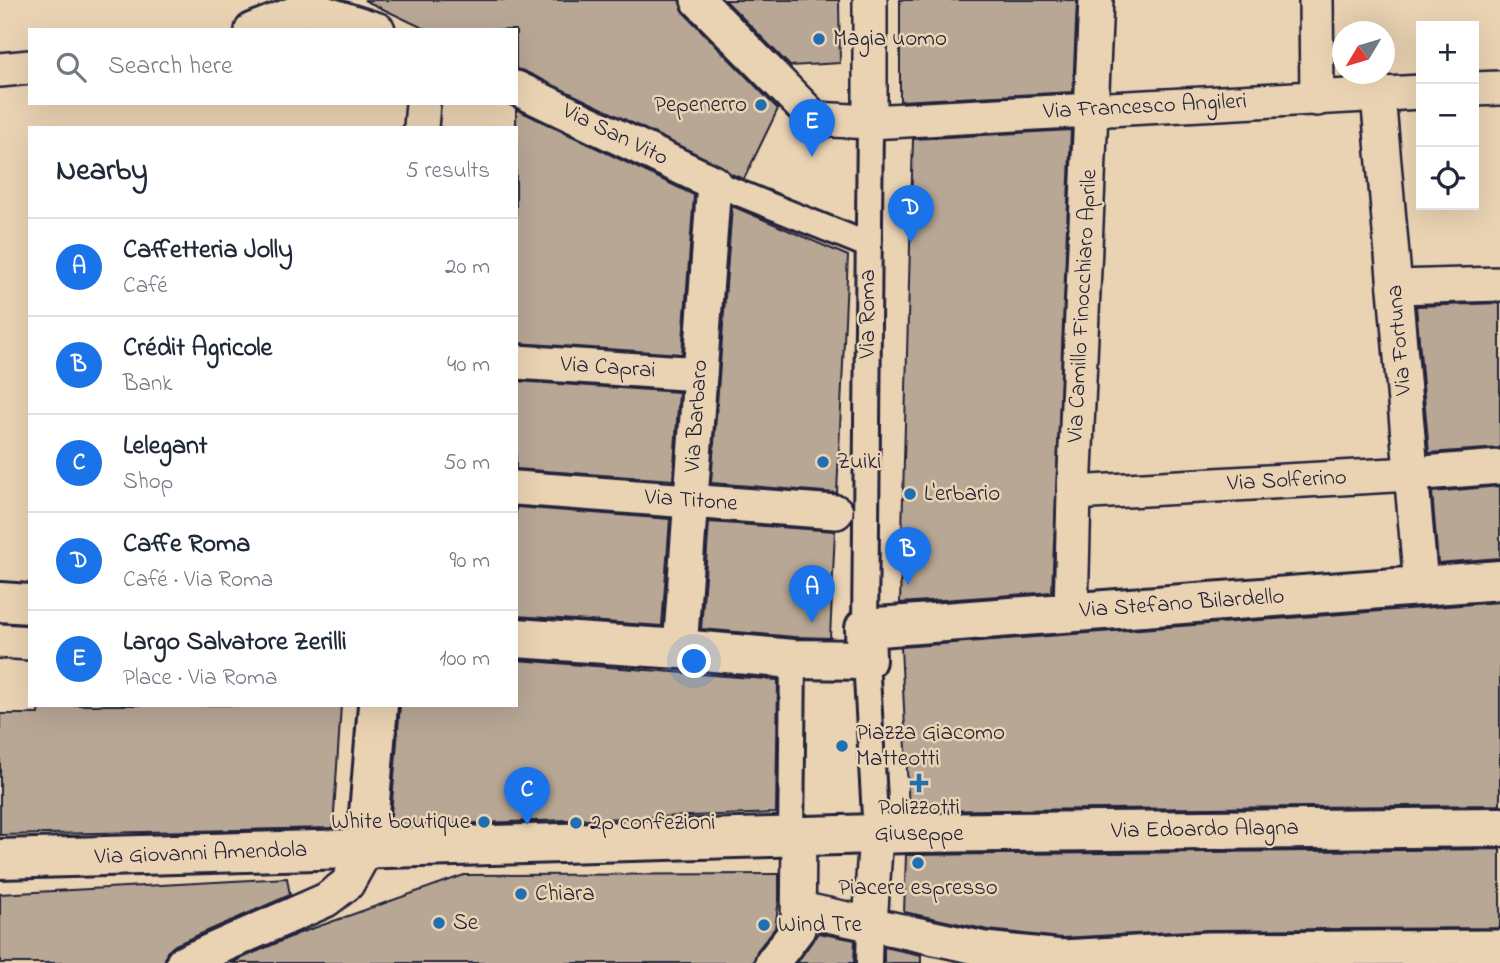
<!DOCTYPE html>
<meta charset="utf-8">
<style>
:root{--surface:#fff;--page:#f2f2f3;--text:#1f2937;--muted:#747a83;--line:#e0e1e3;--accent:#1a73e8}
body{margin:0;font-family:"Indie Flower",sans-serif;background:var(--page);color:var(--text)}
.controls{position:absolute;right:21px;top:21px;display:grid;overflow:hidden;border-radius:0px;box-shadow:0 7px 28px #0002}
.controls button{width:63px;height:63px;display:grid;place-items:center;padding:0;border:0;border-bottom:2px solid var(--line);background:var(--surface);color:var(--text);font:35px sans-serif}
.compass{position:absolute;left:1332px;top:21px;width:63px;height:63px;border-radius:50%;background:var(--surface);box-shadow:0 7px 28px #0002;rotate:232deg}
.you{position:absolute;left:695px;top:662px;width:24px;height:24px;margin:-18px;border:5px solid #fff;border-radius:50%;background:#1a73e8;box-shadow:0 0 0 10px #1a73e833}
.badge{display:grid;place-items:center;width:46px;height:46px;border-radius:50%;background:var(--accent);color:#fff;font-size:23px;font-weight:700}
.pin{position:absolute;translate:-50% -58px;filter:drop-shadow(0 2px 4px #0008)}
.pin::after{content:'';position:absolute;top:37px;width:24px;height:21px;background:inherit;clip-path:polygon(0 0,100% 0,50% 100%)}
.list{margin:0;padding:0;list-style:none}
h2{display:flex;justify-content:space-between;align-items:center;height:91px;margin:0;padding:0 28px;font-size:30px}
h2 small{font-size:23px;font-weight:400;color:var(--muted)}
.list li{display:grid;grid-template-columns:46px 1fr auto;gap:21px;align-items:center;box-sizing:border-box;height:98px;padding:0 28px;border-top:2px solid var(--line)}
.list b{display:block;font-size:26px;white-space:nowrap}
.list p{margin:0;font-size:23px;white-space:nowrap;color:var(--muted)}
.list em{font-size:23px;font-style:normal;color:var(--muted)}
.icon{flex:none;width:38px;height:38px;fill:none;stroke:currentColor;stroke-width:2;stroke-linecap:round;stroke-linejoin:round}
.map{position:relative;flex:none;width:1500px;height:963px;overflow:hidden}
.search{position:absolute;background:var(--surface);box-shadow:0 7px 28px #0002;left:28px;top:28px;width:490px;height:77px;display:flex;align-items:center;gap:18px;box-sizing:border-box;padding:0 24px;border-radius:0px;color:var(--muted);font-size:26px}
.panel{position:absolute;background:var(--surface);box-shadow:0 7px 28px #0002;left:28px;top:126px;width:490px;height:581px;border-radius:0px}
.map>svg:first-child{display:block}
.building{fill:#b8a795;stroke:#22223b;stroke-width:2}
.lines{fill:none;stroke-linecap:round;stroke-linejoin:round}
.pedestrian-casing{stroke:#22223b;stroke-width:30}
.minor-casing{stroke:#22223b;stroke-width:38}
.tertiary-casing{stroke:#22223b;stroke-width:44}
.secondary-casing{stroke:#22223b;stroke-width:44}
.pedestrian{stroke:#ead3b3;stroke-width:24}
.minor{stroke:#ead3b3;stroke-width:33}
.tertiary{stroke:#ead3b3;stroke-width:38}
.secondary{stroke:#ead3b3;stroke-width:38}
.poi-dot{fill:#1f6fb2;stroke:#ead3b3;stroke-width:2.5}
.labels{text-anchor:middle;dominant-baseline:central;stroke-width:5;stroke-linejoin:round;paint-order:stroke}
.poi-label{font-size:23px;fill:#22223b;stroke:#ead3b3;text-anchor:start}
.street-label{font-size:23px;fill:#22223b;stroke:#ead3b3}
</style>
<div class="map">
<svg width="1500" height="963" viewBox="0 0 1500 963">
<rect width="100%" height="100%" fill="#ead3b3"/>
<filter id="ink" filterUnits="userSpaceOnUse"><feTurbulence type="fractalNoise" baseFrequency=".0143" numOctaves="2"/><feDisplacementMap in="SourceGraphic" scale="14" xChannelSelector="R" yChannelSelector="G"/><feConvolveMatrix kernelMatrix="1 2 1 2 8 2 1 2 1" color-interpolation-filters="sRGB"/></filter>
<g filter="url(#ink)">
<g class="building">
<polygon points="364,0 679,0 684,13 778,109 744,179 731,174 722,166 524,71 516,69 516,30 427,30"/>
<polygon points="725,0 839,0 840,63 790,66"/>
<polygon points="900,0 1077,0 1073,92 900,101"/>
<polygon points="516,109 694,195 682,354 516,343"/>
<polygon points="1071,130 1052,592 900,603 913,139"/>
<polygon points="732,206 848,256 837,493 711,483"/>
<polygon points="1500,303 1500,448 1429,453 1416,306"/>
<polygon points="516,381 679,392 673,480 516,469"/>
<polygon points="1500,486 1500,558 1438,563 1432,492"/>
<polygon points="516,507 670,519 662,626 516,616"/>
<polygon points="709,522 835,531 830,638 794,637 701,629"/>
<polygon points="1500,602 1500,805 909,811 901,647"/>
<polygon points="516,660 778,680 776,813 390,826 400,705 516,705"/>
<polygon points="39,705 341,705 333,828 0,835 0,714 38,714"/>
<polygon points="1500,849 1500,928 1207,930 1062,938 988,930 904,912 906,855"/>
<polygon points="779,874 779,900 775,928 757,951 753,963 231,963 297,934 464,875"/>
<polygon points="287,878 290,895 175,945 167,952 164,963 0,963 0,894"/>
<polygon points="818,933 855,940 854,963 797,963"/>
<polygon points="884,947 921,955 921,963 884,963"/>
</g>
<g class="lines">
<g class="pedestrian-casing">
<g id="pedestrian">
<polyline points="714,183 868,245"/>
<polyline points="865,628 870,122"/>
<polyline points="866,660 876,834"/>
<polyline points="791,837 793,659"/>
<polyline points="869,963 870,924"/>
</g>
</g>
<g class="minor-casing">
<g id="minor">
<polyline points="698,0 815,119 870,122 1421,92"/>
<polyline points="1316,0 1317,99"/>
<polyline points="308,8 378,30"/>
<polyline points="252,30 308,8"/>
<polyline points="0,70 30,67"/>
<polyline points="516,88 714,183 680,649"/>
<polyline points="1474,89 1500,88"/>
<polyline points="1378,95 1421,585"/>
<polyline points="870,122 870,0"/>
<polyline points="421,128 423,103"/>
<polyline points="1395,287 1500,284"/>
<polyline points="516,362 700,374"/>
<polyline points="516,488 836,512"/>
<polyline points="1074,493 1411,474 1500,467"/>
<polyline points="1071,612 1074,493 1096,0"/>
<polyline points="0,641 30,643"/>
<polyline points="876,834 870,924 985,949 1062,957 1065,963"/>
<polyline points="800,909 870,924"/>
<polyline points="1062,957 1208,949 1500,947"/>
<polyline points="183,963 326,900 347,884 366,850"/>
<polyline points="772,963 798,929 799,837"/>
</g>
</g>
<g class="tertiary-casing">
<polyline id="tertiary" points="366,850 378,705"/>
</g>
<g class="secondary-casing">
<g id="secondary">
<polyline points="0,602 30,604"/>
<polyline points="516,638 680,649 793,659 866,660 865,628 1500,580"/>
<polyline points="0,859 909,833 1500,827"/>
</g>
</g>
<use href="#pedestrian" class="pedestrian"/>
<use href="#minor" class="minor"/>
<use href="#tertiary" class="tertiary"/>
<use href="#secondary" class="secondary"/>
</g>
</g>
<g class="poi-dot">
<circle cx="819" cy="39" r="7"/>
<circle cx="761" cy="105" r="7"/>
<circle cx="823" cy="462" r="7"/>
<circle cx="910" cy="494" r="7"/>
<circle cx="842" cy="746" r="7"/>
<path d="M915.5 772.5h7v7h7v7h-7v7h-7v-7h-7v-7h7z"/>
<circle cx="484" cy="822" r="7"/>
<circle cx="576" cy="823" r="7"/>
<circle cx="918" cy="863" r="7"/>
<circle cx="521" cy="894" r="7"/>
<circle cx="439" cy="923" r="7"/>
<circle cx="764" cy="925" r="7"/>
</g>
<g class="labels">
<g class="poi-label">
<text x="833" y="39">Magia uomo</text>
<text x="747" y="105" text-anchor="end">Pepenerro</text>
<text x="837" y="462">Zuiki</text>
<text x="924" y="494">L'erbario</text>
<text x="856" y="733">Piazza Giacomo<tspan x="856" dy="26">Matteotti</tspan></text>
<text x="919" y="808" text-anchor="middle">Polizzotti<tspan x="919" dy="26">Giuseppe</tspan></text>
<text x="470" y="822" text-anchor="end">White boutique</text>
<text x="590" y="823">2p confezioni</text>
<text x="918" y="888" text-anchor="middle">Piacere espresso</text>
<text x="535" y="894">Chiara</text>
<text x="453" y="923">Se</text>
<text x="778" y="925">Wind Tre</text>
</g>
<g class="street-label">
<text transform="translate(1145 107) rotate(-3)">Via Francesco Angileri</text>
<text transform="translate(615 135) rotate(26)">Via San Vito</text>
<text transform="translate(1083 306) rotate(-87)">Via Camillo Finocchiaro Aprile</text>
<text transform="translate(868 314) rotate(-90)">Via Roma</text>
<text transform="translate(1400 340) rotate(-95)">Via Fortuna</text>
<text transform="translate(608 368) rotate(4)">Via Caprai</text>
<text transform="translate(697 416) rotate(-86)">Via Barbaro</text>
<text transform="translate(1287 481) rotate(-3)">Via Solferino</text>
<text transform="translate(691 501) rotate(4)">Via Titone</text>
<text transform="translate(1182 604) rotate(-4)">Via Stefano Bilardello</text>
<text transform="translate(1205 830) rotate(-1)">Via Edoardo Alagna</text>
<text transform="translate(201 854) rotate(-2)">Via Giovanni Amendola</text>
</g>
</g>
</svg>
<div class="controls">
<button>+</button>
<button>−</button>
<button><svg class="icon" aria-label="locate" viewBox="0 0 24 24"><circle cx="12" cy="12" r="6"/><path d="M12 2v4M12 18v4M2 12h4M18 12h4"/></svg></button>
</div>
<svg class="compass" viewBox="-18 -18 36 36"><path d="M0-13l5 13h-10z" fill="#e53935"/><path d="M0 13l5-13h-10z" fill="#747a83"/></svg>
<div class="you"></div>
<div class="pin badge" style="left:812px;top:623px">A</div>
<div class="pin badge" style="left:908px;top:585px">B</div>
<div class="pin badge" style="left:527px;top:825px">C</div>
<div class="pin badge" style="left:911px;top:243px">D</div>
<div class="pin badge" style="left:812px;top:157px">E</div>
<div class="search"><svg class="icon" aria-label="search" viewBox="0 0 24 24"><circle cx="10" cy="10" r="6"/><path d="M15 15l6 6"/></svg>Search here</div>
<section class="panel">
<h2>Nearby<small>5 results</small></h2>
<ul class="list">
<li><span class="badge">A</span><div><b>Caffetteria Jolly</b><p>Café</p></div><em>20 m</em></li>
<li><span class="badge">B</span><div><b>Crédit Agricole</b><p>Bank</p></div><em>40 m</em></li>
<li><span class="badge">C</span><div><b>Lelegant</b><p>Shop</p></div><em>50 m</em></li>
<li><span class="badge">D</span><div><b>Caffe Roma</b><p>Café · Via Roma</p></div><em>90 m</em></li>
<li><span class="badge">E</span><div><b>Largo Salvatore Zerilli</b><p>Place · Via Roma</p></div><em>100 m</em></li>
</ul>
</section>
</div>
